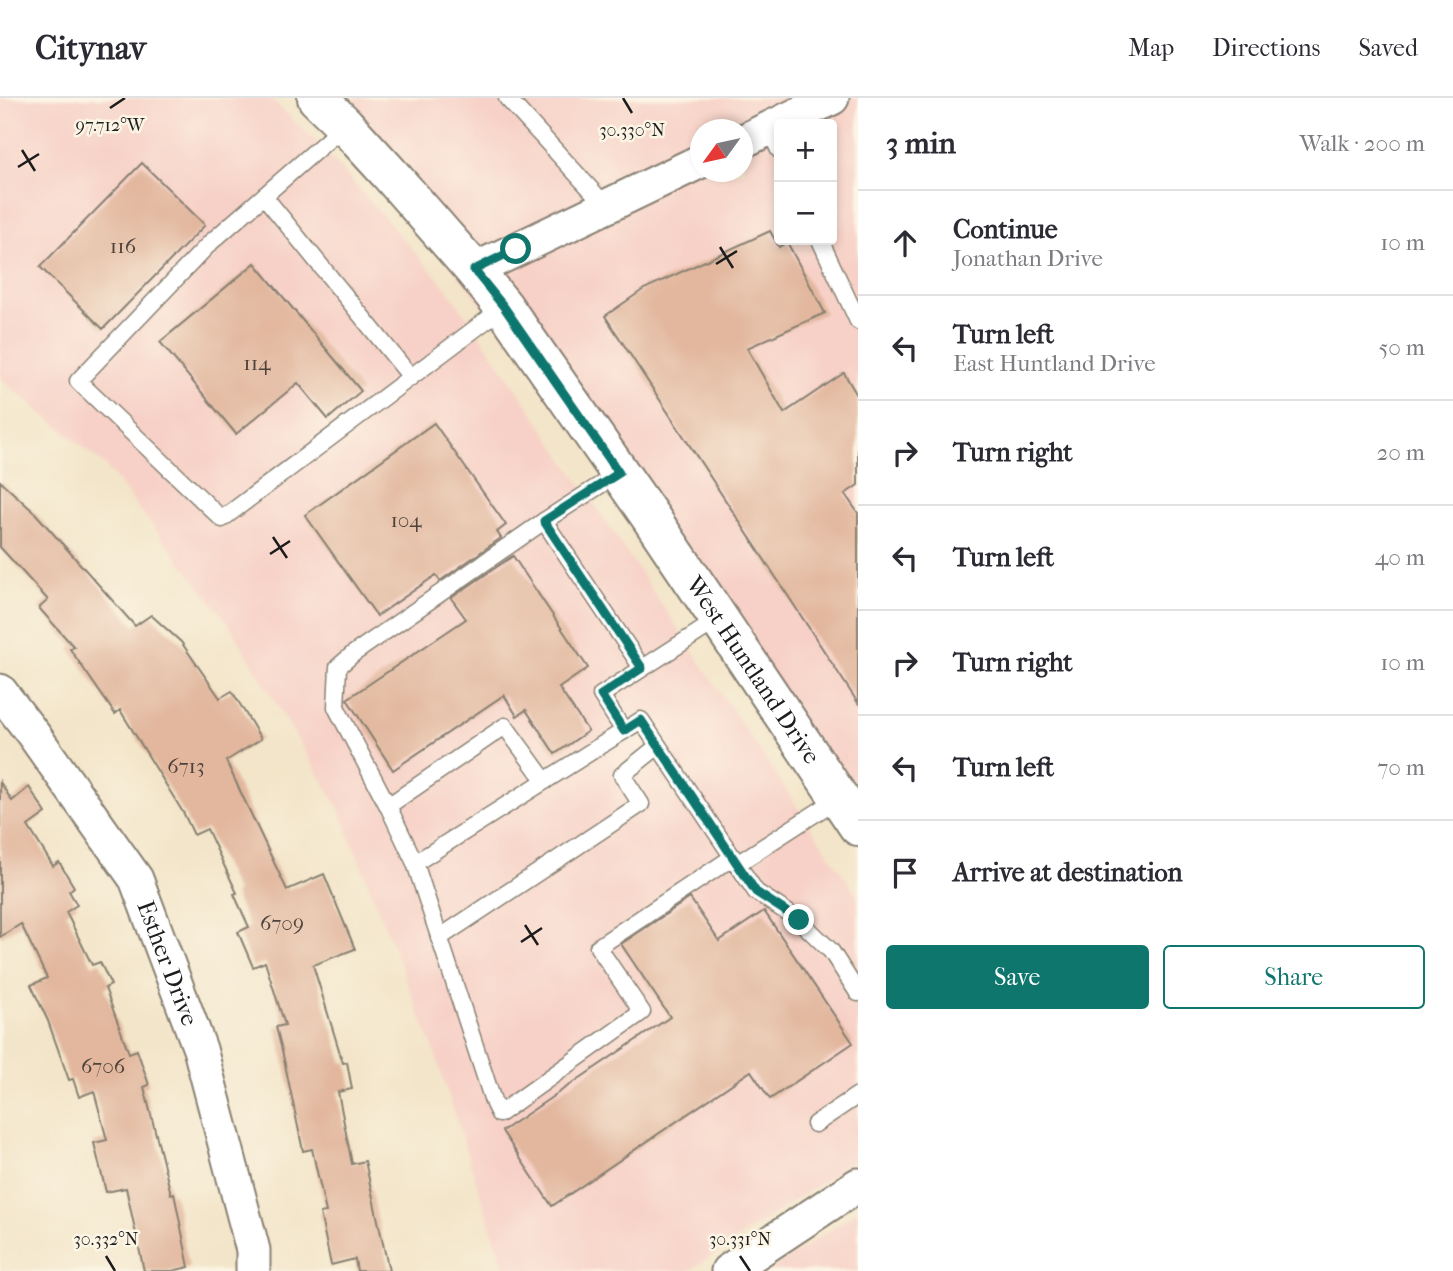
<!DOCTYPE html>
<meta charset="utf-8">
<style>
:root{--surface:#fff;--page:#f7f7f7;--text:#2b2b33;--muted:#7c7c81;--line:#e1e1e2;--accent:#0f766e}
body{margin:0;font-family:"IM FELL French Canon",serif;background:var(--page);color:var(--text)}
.controls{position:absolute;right:21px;top:21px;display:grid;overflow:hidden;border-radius:7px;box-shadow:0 4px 10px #0003}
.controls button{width:63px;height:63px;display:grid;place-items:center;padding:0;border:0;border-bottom:2px solid var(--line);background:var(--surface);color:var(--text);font:35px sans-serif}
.compass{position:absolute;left:690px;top:21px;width:63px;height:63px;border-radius:50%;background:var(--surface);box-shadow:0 4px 10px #0003;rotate:237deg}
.stop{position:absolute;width:21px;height:21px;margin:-16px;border:5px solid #0f766e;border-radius:50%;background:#fff}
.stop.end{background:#0f766e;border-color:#fff;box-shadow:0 2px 7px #0008}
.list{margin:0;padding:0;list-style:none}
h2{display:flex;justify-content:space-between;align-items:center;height:91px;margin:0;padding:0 28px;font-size:30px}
h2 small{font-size:23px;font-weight:400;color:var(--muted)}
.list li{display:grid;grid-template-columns:46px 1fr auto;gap:21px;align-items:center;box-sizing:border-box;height:105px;padding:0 28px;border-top:2px solid var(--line)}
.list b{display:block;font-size:26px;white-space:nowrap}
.list p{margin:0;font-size:23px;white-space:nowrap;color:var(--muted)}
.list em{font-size:23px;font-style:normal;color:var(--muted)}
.actions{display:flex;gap:14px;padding:21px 28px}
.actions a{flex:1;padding:16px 0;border:2px solid var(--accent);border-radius:7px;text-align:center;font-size:24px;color:var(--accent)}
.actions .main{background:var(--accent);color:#fff}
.icon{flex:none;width:38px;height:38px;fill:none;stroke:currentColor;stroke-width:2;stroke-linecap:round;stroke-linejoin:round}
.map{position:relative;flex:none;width:858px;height:1173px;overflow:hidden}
header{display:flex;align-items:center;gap:42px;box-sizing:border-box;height:98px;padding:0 35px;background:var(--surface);border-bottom:2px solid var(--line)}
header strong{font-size:33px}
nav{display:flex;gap:38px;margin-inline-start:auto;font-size:24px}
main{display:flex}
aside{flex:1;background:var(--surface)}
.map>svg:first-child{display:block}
.built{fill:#f7d1c7;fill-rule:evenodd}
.building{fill:#e2b79e}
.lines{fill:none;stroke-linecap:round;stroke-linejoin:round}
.lane-casing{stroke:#888072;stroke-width:19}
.street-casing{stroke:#888072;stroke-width:37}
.secondary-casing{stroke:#888072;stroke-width:42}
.lane{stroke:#fff;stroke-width:16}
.street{stroke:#fff;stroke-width:33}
.secondary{stroke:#fff;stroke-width:38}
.route{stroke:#0f766e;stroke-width:9}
.ticks{fill:none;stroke:#1c1c1c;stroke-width:2.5}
.labels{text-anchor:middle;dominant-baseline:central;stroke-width:5;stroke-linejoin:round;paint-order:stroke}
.number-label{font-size:21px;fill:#4e433c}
.street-label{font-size:24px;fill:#1c1c1c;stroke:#fcf5e5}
.ticks-label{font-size:18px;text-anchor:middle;fill:#1c1c1c;stroke:#fcf5e5;stroke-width:5;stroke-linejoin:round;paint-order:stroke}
</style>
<header>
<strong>Citynav</strong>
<nav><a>Map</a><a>Directions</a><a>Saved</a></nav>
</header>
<main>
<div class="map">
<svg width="858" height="1173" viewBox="0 0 858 1173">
<rect width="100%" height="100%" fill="#fcf5e5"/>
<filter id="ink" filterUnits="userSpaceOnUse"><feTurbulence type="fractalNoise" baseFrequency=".0143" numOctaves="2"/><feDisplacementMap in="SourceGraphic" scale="14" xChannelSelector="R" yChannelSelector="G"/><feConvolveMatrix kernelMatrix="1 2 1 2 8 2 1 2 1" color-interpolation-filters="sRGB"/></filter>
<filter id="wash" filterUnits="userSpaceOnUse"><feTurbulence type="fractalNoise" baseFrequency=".00686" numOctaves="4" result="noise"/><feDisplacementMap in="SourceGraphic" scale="28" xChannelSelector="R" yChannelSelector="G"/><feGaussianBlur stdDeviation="1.57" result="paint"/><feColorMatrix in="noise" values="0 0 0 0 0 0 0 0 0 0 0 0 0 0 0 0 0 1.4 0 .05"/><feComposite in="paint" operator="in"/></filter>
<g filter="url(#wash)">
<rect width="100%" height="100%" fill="#f3e5c9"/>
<g class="built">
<polygon points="0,0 270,0 322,49 449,193 512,284 858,799 858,1060 689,1173 505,1173 435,955 338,709 229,526 105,367 0,280"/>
<path d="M317,0H858V728L649,417ZM779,26H832V142H779ZM701,32H743V74H701Z"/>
<polygon points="858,1113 858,1173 769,1173"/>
</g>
<g id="blocks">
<g class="building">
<polygon points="142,65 205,127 103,231 40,169"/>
<polygon points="770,133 779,149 787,144 825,215 747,250 784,315 844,275 858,299 858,387 845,396 858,415 858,605 605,218 644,191"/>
<polygon points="255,165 361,293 328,321 298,285 236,336 160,244"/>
<polygon points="434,325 506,427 497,434 501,440 440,483 436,477 377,518 305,417"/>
<polygon points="0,383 35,415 135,528 151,517 181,544 220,600 232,593 261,641 226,663 287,792 324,776 355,851 313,867 343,965 347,964 352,991 338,994 352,1066 365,1063 389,1173 357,1173 355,1161 331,1167 320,1115 326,1114 312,1051 303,1053 282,952 276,929 285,927 265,864 253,869 238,834 249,829 234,796 237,795 207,731 194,737 184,716 120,612 115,616 70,551 74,549 39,510 48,502 0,449"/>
<polygon points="513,458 588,570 559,590 588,633 555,656 526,612 517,618 504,597 393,672 347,601 466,521 451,500"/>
<polygon points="0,684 12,703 29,689 46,715 28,728 53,768 59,764 74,789 69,793 77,807 66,814 92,867 100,864 111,887 105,890 129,955 137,952 149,987 144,989 171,1096 174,1095 189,1169 172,1173 144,1173 126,1090 106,1094 94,1045 107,1042 94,993 79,999 73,981 69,982 48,923 31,887 47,880 21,826 0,839"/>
<polygon points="690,800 719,843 764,813 853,945 770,1001 751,973 552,1108 502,1033 670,919 621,846"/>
</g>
</g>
</g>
<g filter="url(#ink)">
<use href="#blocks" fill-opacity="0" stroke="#888072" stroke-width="2"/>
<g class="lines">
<g class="lane-casing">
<g id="lane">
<polyline points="507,0 606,108"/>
<polyline points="345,27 210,145 78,283 222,421 504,209"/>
<polyline points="769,30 779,52"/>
<polyline points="264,98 411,279"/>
<polyline points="820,142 858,223"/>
<polyline points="619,375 544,423 642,570"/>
<polyline points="624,633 601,597 719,521"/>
<polyline points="388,708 336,609 338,569 353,556 544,423"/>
<polyline points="733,759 598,849 642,914 499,1016 494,1006 415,765 641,622 756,794 799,822 831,853 858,895"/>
<polyline points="415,765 388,708 505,628 545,683"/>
<polyline points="737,766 839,700"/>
<polyline points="439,840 641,706 622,677 658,648"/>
<polyline points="815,1026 858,997"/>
</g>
</g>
<g class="street-casing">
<g id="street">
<polyline points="743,43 832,0"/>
<polyline points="474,172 701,63"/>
<path id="s1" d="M0,593L33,636L136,781L200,951L253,1152V1173"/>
<polyline points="728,1173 858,1087"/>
</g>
</g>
<g class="secondary-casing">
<g id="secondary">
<path id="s2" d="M317,0L345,27L389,75L474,172L504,209L649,417L858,728"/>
</g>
</g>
<use href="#lane" class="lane"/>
<use href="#street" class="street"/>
<use href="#secondary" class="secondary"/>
</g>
</g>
<g class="lines" filter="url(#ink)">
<polyline class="route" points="516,151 474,172 504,209 619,375 544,423 642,570 601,597 624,633 641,622 756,794 799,822"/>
</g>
<path class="ticks" d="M623,0L632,15M110,10L125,0M22,52L35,73M18,69L39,56M720,149L733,170M716,166L737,153M273,439L287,460M270,456L290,443M525,827L538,847M521,844L542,830M106,1158L115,1173M740,1158L750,1173"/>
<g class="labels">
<g class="number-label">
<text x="123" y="148">116</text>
<text x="257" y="265">114</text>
<text x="406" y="422">104</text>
<text x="186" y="668">6713</text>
<text x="282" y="825">6709</text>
<text x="103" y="968">6706</text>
</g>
<g class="street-label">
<text stroke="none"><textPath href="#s2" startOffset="721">West Huntland Drive</textPath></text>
<text stroke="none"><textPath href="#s1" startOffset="322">Esther Drive</textPath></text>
</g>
</g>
<g class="ticks-label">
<text x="110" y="33">97.712°W</text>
<text x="632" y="38">30.330°N</text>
<text x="106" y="1147">30.332°N</text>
<text x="740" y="1147">30.331°N</text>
</g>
</svg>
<div class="controls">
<button>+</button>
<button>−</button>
</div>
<svg class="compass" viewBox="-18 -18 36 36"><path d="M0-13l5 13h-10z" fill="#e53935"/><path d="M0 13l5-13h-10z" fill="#7c7c81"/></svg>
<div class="stop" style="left:516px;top:151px"></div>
<div class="stop end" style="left:799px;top:822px"></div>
</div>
<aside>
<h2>3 min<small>Walk · 200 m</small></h2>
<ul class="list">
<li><svg class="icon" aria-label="ahead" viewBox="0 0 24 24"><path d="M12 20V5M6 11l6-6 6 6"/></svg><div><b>Continue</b><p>Jonathan Drive</p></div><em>10 m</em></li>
<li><svg class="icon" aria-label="left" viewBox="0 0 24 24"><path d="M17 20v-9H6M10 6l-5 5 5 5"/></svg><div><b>Turn left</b><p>East Huntland Drive</p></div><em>50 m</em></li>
<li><svg class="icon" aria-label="right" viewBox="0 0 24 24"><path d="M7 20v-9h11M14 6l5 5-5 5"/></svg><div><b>Turn right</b></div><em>20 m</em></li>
<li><svg class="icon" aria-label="left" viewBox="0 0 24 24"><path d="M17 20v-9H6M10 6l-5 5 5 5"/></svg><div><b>Turn left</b></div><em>40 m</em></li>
<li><svg class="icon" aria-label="right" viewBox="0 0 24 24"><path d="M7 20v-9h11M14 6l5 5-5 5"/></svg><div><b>Turn right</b></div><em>10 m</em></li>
<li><svg class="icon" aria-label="left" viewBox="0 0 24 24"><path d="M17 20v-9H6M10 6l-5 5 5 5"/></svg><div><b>Turn left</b></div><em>70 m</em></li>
<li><svg class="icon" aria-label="arrive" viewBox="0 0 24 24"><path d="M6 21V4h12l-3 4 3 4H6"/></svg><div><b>Arrive at destination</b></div></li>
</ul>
<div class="actions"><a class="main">Save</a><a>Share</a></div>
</aside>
</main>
